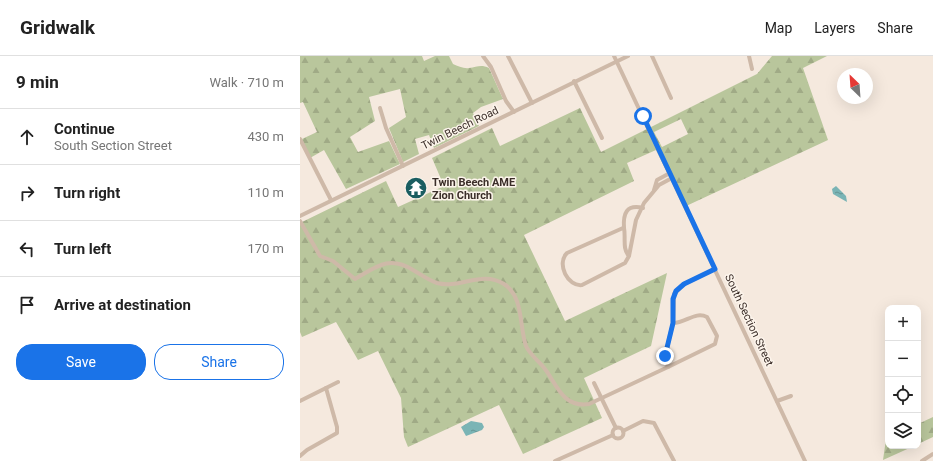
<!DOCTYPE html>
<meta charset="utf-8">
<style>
:root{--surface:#fff;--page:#f2f2f2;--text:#222;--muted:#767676;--line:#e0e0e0;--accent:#1a73e8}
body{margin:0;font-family:Roboto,sans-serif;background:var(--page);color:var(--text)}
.controls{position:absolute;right:12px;bottom:12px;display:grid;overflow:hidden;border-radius:8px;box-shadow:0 4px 16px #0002}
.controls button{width:36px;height:36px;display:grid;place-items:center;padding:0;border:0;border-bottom:1px solid var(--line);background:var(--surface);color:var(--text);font:20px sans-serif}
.compass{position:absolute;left:537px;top:12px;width:36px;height:36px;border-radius:50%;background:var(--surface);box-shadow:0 4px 16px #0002;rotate:335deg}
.stop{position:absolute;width:12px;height:12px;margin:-9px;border:3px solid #1a73e8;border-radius:50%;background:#fff}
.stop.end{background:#1a73e8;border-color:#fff;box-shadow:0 1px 4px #0008}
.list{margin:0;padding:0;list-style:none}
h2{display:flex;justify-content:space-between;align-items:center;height:52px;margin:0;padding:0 16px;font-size:17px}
h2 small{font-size:13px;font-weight:400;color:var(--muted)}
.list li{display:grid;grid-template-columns:26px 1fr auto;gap:12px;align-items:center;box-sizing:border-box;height:56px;padding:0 16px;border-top:1px solid var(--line)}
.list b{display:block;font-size:15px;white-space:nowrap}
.list p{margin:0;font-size:13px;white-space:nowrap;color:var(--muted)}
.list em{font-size:13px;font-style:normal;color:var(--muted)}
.actions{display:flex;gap:8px;padding:12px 16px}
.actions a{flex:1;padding:9px 0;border:1px solid var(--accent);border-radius:16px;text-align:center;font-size:14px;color:var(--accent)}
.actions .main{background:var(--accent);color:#fff}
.icon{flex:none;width:22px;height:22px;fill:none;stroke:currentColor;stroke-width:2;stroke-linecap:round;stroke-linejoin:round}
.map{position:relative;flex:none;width:633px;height:405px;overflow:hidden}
header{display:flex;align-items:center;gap:24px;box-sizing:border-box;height:56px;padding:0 20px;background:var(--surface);border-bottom:1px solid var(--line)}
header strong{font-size:19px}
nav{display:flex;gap:22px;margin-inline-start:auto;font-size:14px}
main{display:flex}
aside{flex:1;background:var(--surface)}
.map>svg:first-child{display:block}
.forest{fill:url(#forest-firs);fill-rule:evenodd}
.water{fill:url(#water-ripples)}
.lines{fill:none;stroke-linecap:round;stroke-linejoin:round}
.minor{stroke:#ceb9a8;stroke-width:4}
.route{stroke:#1a73e8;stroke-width:5}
.labels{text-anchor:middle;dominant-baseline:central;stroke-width:3;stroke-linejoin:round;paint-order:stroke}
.street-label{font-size:11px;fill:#3b2e29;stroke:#fcf4eb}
.poi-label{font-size:11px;font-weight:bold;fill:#3b2e29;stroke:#fcf4eb;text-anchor:start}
</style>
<header>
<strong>Gridwalk</strong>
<nav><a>Map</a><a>Layers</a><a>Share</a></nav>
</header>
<main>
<aside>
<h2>9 min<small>Walk · 710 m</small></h2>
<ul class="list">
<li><svg class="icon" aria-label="ahead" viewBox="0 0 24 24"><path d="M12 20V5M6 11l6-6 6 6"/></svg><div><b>Continue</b><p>South Section Street</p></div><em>430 m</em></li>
<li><svg class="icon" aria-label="right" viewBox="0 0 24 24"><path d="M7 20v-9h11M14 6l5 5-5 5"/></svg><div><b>Turn right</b></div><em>110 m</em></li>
<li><svg class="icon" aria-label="left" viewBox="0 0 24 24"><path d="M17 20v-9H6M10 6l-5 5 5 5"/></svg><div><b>Turn left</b></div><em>170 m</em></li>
<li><svg class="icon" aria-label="arrive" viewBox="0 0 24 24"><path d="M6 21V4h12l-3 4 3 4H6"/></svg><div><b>Arrive at destination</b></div></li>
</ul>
<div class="actions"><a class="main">Save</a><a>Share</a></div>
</aside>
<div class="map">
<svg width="633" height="405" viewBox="0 0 633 405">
<defs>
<pattern id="forest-firs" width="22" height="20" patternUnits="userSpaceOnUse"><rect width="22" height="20" fill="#b9c69c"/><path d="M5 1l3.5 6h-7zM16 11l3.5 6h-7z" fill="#a0aa86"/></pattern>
<pattern id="water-ripples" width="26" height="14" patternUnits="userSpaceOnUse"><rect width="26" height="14" fill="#7ab4b5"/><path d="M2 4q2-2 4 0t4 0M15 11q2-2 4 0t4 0" fill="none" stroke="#659393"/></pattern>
</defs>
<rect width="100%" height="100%" fill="#f5e9de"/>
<g class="forest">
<path d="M0,0H122L124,5L135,0H149L153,8C158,10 164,13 169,12C177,11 181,8 189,12L203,43L181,51L173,57L179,70L134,92L129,79L115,83L119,98L103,106L89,72L106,61L100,33L69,41L75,65L50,81L58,96L89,85L100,108L46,133L24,94L10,102L2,83L17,76L3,46L0,47Z"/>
<path d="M472,0H527L503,12L528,84L384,151L356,94L327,107L334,125L224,179L265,265L367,217L351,290L284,322L302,362L223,398L199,349L108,391L104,381L101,342L78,295L58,304L36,266L2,281L0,276V167L86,125L98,151L144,130L132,102L192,72L200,90L280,52L301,96L457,18ZM381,63L388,78L362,91L354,76Z"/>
<polygon points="633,361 633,381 618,388 618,368"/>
<polygon points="588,382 588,390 614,390 583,404 586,383"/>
</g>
<g class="water">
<polygon points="536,130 546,140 547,146 533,138 532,133"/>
<polygon points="171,365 182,367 184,371 182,374 166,380 161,371"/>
</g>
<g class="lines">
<g class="minor">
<polyline points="183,0 191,11 206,45 214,56"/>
<polyline points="208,0 232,47"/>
<polyline points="314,0 505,405"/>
<polyline points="352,0 371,42"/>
<polyline points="449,0 452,13"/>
<polyline points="274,25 302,82"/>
<polyline points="80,52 86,72 103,110"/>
<polyline points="0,83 31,144"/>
<polyline points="354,134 357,124 370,117"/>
<polyline points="0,160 328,0"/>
<path d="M0,165L20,200L33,205L55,223C76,211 89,199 113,214C120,218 128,224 137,227C160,233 182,214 204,228C224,241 219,270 226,290C230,299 239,305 245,313C257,329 263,352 289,348L368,311"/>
<path d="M324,172C323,158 326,148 343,152"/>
<path d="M329,200C322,193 326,181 324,172H323L267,197C256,208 268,231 282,229L325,207L329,200L336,164L344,147L359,129L372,122"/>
<path d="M373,267C386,267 395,255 407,261L417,280L415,288L368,311L365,300L373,267L374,238L384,228L415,213"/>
<polyline points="294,327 316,372"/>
<polyline points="0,345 38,326"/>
<polyline points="477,345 491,340"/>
<circle cx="318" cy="377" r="5.5"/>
<polyline points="323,375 343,365 354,367 374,405"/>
<polyline points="0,400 7,394 37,377 37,371 26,332"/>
<polyline points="255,405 313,379"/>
<polyline points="622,405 633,398"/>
</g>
</g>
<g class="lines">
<polyline class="route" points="343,60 415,213 384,228 376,235 373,243 373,267 365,300"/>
</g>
<defs>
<g id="temple-disc" transform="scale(1.15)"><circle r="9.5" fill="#1a5e61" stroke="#fcf4eb"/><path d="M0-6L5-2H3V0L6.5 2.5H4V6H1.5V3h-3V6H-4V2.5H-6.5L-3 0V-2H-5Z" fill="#fff"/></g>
</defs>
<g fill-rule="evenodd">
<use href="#temple-disc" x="116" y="132"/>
</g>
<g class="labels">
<g class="street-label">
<text transform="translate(160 72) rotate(-26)">Twin Beech Road</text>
<text transform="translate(449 264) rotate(65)">South Section Street</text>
</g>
<g class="poi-label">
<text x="132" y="126">Twin Beech AME<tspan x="132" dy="13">Zion Church</tspan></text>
</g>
</g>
</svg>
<div class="controls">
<button>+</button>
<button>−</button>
<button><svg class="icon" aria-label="locate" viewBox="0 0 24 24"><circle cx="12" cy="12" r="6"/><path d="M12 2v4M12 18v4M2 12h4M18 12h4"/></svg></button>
<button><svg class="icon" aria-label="layers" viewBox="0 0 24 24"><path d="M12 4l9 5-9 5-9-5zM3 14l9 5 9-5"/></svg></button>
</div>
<svg class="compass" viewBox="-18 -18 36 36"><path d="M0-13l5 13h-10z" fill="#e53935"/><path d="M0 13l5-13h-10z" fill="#767676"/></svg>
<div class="stop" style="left:343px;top:60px"></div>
<div class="stop end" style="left:365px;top:300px"></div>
</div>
</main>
